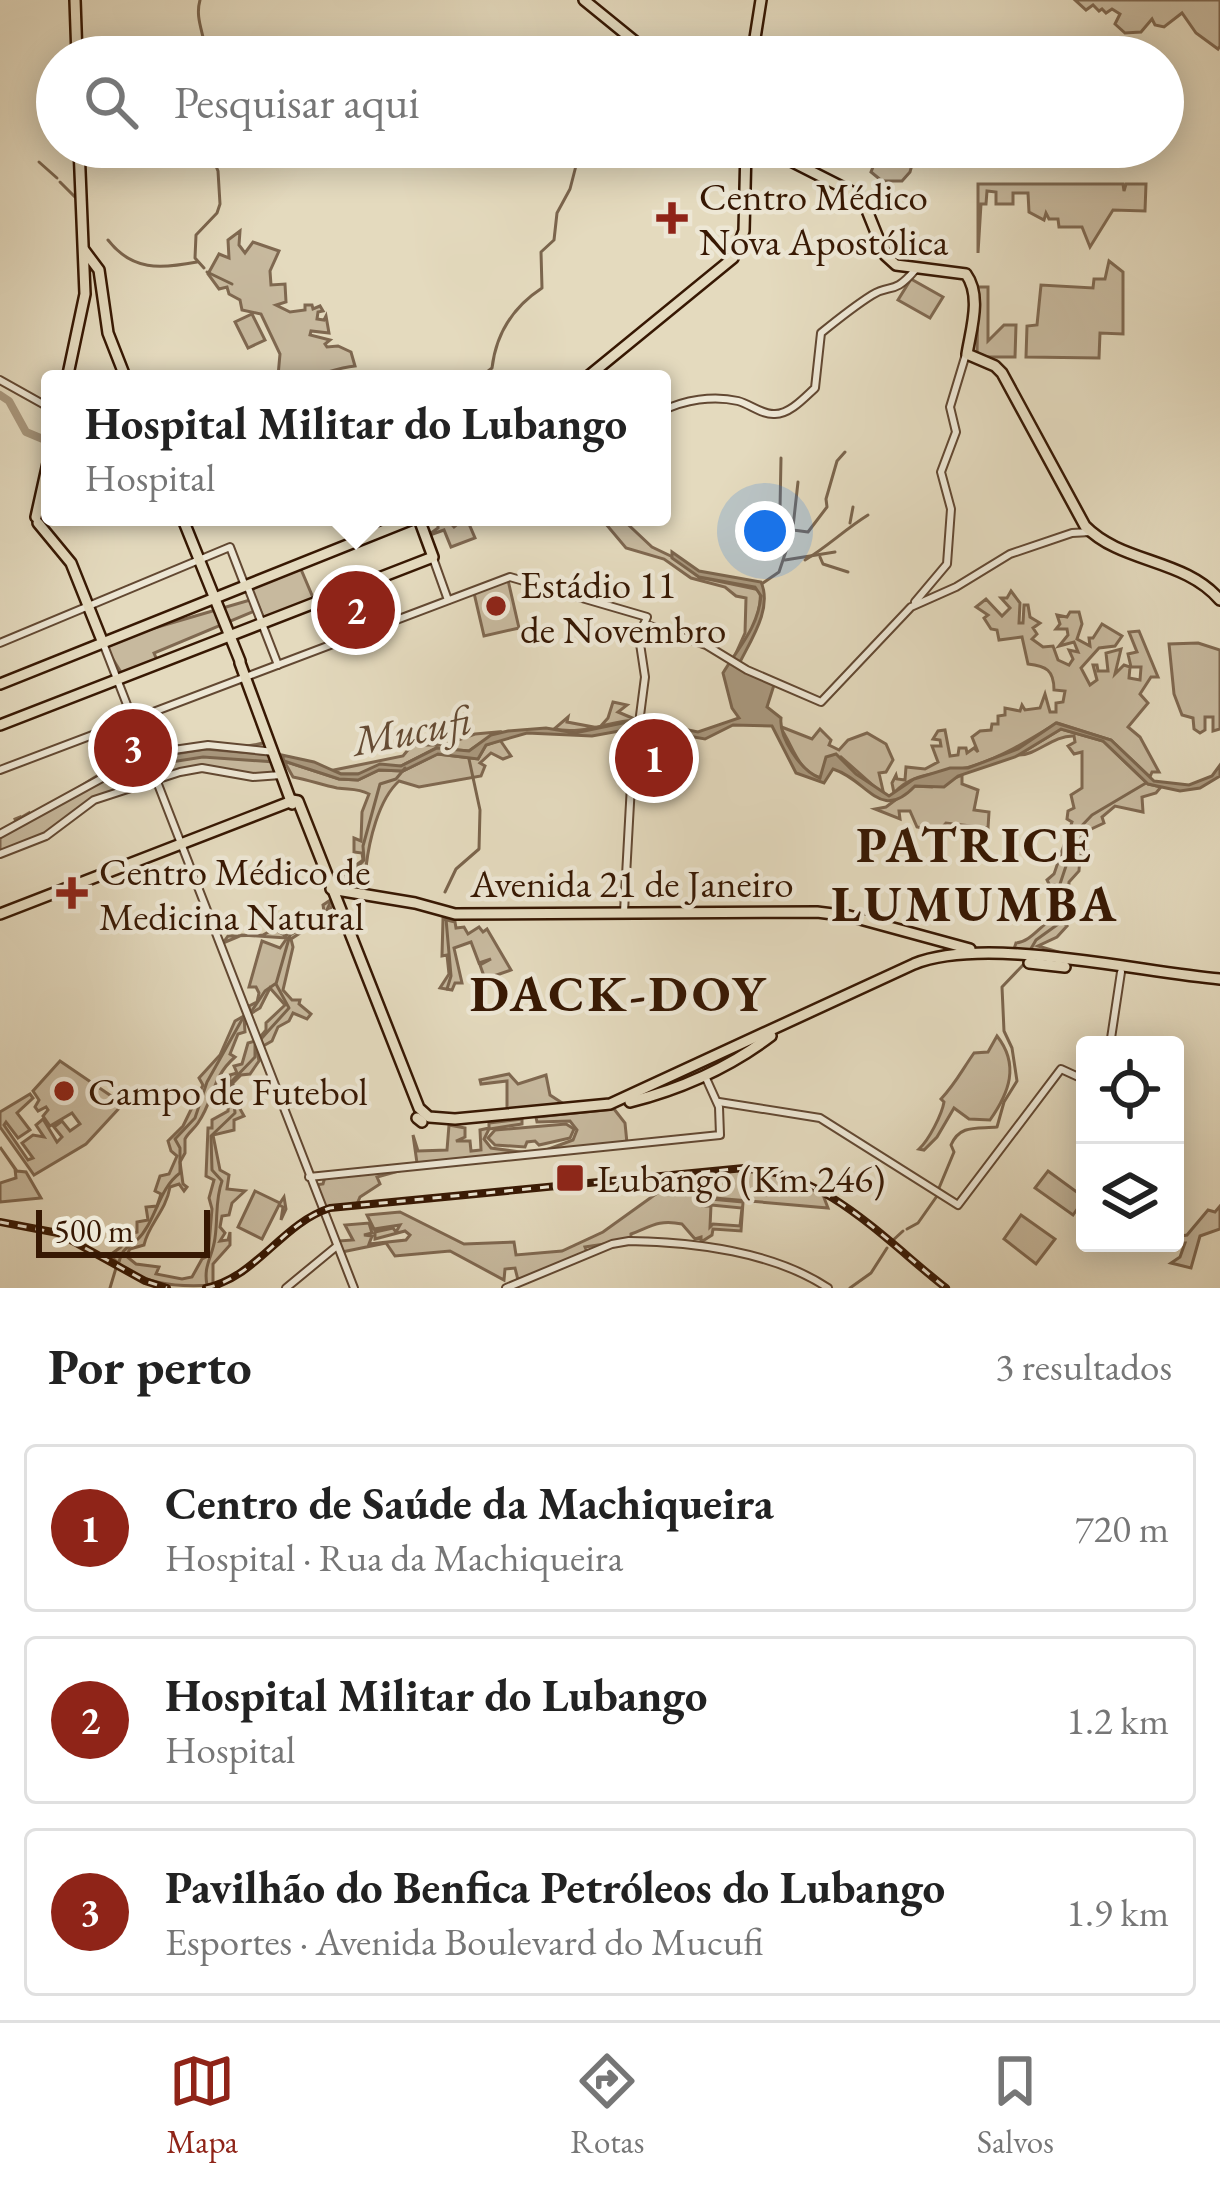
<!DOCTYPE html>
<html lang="pt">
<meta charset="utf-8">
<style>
:root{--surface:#fff;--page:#f2f2f2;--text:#222;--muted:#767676;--line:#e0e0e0;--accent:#8f2418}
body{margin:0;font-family:"EB Garamond",serif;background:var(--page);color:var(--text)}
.controls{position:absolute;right:36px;bottom:36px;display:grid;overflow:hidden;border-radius:12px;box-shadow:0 6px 30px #0003}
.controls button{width:108px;height:108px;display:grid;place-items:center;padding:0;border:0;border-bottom:3px solid var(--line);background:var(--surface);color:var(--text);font:60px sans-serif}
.scale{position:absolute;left:36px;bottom:30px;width:174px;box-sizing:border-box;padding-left:12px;border:6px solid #371803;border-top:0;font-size:33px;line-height:42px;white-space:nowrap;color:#371803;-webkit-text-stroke:9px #ede7d5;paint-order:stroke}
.you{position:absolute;left:765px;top:531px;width:42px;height:42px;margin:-30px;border:9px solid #fff;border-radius:50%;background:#1a73e8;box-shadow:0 0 0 18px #1a73e833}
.badge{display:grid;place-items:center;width:78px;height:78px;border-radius:50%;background:var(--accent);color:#fff;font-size:39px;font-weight:700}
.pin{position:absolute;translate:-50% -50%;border:6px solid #fff;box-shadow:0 3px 12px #0006}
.popup{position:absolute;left:41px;top:370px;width:630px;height:156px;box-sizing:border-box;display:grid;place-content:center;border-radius:12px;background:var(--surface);filter:drop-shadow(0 3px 9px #0005);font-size:39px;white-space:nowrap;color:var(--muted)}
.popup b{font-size:45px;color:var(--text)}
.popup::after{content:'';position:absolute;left:50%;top:100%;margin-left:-24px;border:24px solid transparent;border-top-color:var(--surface)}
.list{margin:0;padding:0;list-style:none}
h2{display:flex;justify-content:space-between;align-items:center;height:156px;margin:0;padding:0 48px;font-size:51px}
h2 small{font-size:39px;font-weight:400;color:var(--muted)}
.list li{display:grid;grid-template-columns:78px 1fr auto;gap:36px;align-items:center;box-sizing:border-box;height:168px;margin:0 24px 24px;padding:0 24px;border:3px solid var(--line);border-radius:12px}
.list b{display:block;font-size:45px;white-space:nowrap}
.list p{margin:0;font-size:39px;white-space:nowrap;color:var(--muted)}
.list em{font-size:39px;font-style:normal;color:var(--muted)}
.icon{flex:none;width:66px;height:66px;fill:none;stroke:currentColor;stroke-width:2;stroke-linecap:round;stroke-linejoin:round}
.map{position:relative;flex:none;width:1220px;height:1288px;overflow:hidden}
.search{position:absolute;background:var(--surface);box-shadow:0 6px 30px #0003;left:36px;right:36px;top:36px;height:132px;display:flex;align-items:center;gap:30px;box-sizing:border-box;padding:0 42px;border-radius:66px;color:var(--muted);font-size:45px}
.sheet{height:732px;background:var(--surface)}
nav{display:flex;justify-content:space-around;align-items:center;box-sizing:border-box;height:168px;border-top:3px solid var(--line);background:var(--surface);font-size:33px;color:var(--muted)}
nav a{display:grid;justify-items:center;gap:6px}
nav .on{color:var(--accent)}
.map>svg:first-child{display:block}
.green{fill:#c7b99e;stroke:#7f6850;stroke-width:3;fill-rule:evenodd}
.water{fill:#a9987e;stroke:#7b654d;stroke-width:3}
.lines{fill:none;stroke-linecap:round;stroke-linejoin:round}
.stream{stroke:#7b654d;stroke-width:3}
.river{stroke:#a9987e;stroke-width:8}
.minor-casing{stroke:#624832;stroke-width:10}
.major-casing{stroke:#371803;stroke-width:14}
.minor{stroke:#ede7d5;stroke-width:6}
.major{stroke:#e4dabe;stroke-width:9}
.rail-casing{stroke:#371803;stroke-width:8}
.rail{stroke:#ede7d5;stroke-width:3;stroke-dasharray:9;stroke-linecap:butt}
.poi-dot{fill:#8f2418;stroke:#ede7d5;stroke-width:4.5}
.labels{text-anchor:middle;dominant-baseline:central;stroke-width:9;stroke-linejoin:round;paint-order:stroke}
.poi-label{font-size:39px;fill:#371803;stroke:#ede7d5;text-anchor:start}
.street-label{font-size:39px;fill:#371803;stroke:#ede7d5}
.water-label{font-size:42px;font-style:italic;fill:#654b34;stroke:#ede7d5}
.district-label{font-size:51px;font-weight:bold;letter-spacing:3px;fill:#371803;stroke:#ede7d5}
</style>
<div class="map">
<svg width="1220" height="1288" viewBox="0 0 1220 1288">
<rect width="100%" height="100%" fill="#e4dabe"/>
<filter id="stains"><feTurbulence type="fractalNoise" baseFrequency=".00167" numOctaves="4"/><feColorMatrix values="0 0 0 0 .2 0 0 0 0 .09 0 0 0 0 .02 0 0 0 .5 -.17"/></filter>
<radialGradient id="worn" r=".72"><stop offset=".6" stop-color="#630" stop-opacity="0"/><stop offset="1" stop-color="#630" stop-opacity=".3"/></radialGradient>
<g class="green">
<polygon points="1075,0 1220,0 1220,46 1218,49 1196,33 1182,13 1164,27 1155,25 1152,19 1141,32 1125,33 1115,24 1120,14 1112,9 1106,13 1102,9 1099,11 1093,5 1086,10"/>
<polygon points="881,147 917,147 910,172 902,181 882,181 871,172"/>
<polygon points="978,184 1123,184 1124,191 1126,184 1146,184 1145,211 1113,210 1090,247 1082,227 1059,227 1058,219 1049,219 1046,213 1044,220 1029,212 1028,193 1013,193 1013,204 996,204 996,192 987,191 986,204 981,204 978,253"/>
<path d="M240,231L239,245L245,253L253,242L279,251L270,271L271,285L285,284L286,302L276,305L290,312L305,310V305H312L313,309L320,306L323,311L318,312L317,319L324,320L326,316L329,333L311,331L310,335L330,340L325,344L327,347L338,346L351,352L355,366C328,368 306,385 278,376L280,354L261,314L242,310L240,300L229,294L227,287L219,289L208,274L219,254L229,258L228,240Z"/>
<polygon points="1109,261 1123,272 1123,334 1100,333 1099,358 1026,357 1027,326 1037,325 1041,285 1093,288 1094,279 1105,279"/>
<polygon points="911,279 943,297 930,318 898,300"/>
<polygon points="978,287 988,287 988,341 1004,325 1016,325 1015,357 977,357"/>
<polygon points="252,314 265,340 248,348 235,322"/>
<polygon points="432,517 445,517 454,527 466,517 475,538 451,547 444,530 427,536 438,528 438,519"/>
<path d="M600,517H620L652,547L679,560L699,577L760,590C763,616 747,642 732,662L745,633L746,598L736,596L725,587L691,578L664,559L626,548Z"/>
<polygon points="300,567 314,600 264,619 250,586"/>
<polygon points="508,580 519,628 484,636 474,593"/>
<path d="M1011,591L1020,603L1019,623H1023L1024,605H1028L1030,617L1040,623L1033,628L1037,634L1032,639L1043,647L1053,646L1058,660L1069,665L1073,659L1069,650L1078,652L1074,642L1059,646L1068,635L1067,629H1056L1060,624L1057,615L1067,617L1070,612H1079L1082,624L1077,639L1090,646L1089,638H1093L1102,624L1122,636L1115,646L1099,648L1081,668L1090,685L1097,680L1093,665H1097L1098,671H1108L1106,653L1121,649L1115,674L1124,665L1130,667L1129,678L1140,680L1141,667H1131L1128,654L1137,652L1129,632L1139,631L1158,677H1151L1140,694L1148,703L1128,727L1140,737L1159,772H1152L1150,777L1111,740L1057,723C1029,740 1004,756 973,766C946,775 915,769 894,793L892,783L896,775L897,779L905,780L906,767L925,769L938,762L932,746H941L940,740L933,739L938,731L945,730L950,756L958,755L959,748H966L967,753L974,748L978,752L972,737L980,731L991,730L992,724H998V716L1005,715V708L1020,711L1022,705L1025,710L1040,708L1045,694L1050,712H1056V703L1063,702L1065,691L1054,690C1054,670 1046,666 1028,664L1022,637L999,640L997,630L991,629L984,618L988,615L976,607L986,599L1002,616L1010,608L1001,598H1007Z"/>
<polygon points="250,600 257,610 154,653 157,660 122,674 103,643"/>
<polygon points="1198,643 1220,650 1220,729 1213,731 1213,717 1205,717 1205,730 1200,733 1194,729 1193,718 1182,715 1174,694 1169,644"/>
<path d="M613,702L627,705L618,712L637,720C607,721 585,735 554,729L568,717L567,722L599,728L608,718Z"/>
<path d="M779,726L812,739L820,729L831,740L829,745L839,750L848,740L867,733L886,744L893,760L886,772L879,773L884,795L841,757L820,778C796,770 793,744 779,726Z"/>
<path d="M1061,729L1103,741L1148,784L1161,787L1156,793L1142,797L1143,812L1115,806L1102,817L1104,823L1085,832L1081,838L1088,850L1080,856L1079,871L1069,882L1068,915L1063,922L1067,926L1057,937L1038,946L1068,955L1013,952L1016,943C1031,942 1040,925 1053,919L1054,885L1050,886L1047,880L1054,874L1072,822L1067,819L1068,811L1074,808L1071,795L1082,788V752L1074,754L1068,746L1075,742L1074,736C1053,735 1036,756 1018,755Z"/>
<polygon points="497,732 469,751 436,748 401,766 358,774 341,774 334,770 403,756 412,745 444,745 475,734"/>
<path d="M500,740L511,756L503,759L491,753L480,763L485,766L481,776L419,787L399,781C378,800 369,842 366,867L345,882L344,888L339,887V878L363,860L362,853L354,852V838L361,841L362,812L369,794C357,788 350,790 337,788C322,785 309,780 293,777L284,761L339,779L358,780L379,770L403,771L437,754L478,759L486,745Z"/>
<path d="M269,741L281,776L255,778L208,769L188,771L90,804L49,837L0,856V831L17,824L15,819L20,817L21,821L22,817L29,813L31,818L37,815C77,790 118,756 165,747C200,741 236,753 269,741Z"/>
<polygon points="962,775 962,784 978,790 974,810 989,812 988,828 946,823 939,831 917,827 910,811 899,811 900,819 875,809 886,807 914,786 932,787"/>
<polygon points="332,899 334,903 325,917 291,939 293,947 283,990 292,1000 300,1000 299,1004 311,1014 307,1019 293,1013 289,1021 278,1027 272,1041 263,1046 260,1037 266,1030 266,1023 285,1005 270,988 260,1008 250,1014 249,1006 257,1002 259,993 256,987 249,987 262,941 280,948 287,938 242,935 223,943 228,936 263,935 274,929 286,936 293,927 295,930 324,911 323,905"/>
<polygon points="443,919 455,922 456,928 464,927 468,934 479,927 483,932 487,929 511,970 485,979 480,965 491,959 479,963 471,942 454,948 462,983 455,983 452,990 440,988 449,974 447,955 442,956"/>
<path d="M244,1016L245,1032L238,1034L230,1054L235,1057C211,1078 215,1098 198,1123C194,1129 188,1133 185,1139V1153L180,1162L183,1184L187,1187L184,1191L179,1184L170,1187C166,1211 148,1225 144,1245L130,1249L126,1256L136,1264L159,1267L156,1274L182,1279L192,1277L202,1259L208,1256L212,1209L209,1198L214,1180L206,1176L208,1128H212V1120L228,1111L230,1075L237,1073L234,1066L242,1064L248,1043L255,1041L259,1061L250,1074L241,1075L233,1083L234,1098L244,1116L234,1120V1130L213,1135L220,1170L229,1175L227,1189L245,1191L232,1203L229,1215L222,1216L220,1227L225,1233L220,1241L228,1240L230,1232V1245L213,1264V1285C176,1288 135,1284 110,1255L121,1247L126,1235L137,1232V1222L148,1220L146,1207L157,1206L161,1194L155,1191L160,1176L169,1174L177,1156L171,1151L168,1141L183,1126L203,1085L199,1078L220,1055L235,1021Z"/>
<path d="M997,1036C1020,1065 1009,1093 990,1120L969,1119L954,1108L937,1137L924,1150L919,1149C929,1140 942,1114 944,1102L941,1099C956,1083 962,1070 974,1053L988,1052Z"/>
<polygon points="60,1061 123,1104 86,1144 34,1175 0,1127 0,1112 30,1094 33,1098 17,1113 30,1130 18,1138 6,1122 4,1125 28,1160 33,1158 22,1143 33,1135 44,1137 36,1125 43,1119 57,1142 62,1137 54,1127 62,1121 70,1131 80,1124 72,1113 50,1126 43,1116 48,1110 46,1107 38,1111 35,1107 39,1100 33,1091"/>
<polygon points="509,1074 518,1084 546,1075 550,1095 567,1106 507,1111 507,1081 481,1084 480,1080"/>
<polygon points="614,1109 625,1123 627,1143 538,1153 573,1140 577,1130 570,1121 537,1122 536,1117"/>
<polygon points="522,1119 522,1124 489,1129 484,1139 491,1148 527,1153 417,1163 413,1135 418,1151 447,1150 449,1125 465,1128 465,1137 456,1141 470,1141 471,1151 481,1150 480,1130 489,1128 489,1123"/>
<polygon points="566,1124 574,1129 570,1138 539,1145 535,1141 527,1142 525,1147 495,1145 488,1138 495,1130"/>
<polygon points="0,1147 17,1171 26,1172 41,1198 0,1202 0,1183 16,1178 15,1169"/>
<polygon points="406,1169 377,1177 380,1184 360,1197 357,1204 324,1208 315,1185 323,1184 325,1177"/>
<path d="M733,1170L787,1177L823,1195L828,1208L704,1197L703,1206H709L710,1199L743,1202L741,1231L713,1229L712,1235L701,1242V1237L695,1239L682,1224C658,1219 650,1227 631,1234V1240L585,1247L587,1252L518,1280L515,1268L505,1269L504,1280L450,1251L395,1256L386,1243L342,1252L338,1241L353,1240L345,1225L369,1223L372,1233L364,1235L372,1236L369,1244L406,1240L410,1235L405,1231L375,1239V1232L393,1228L396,1232L400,1225L374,1229L367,1215L400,1212L464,1244L514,1242L516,1255L562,1251L603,1232L674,1181ZM711,1205L742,1208L740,1226L713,1224L710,1227Z"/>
<polygon points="1048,1171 1085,1198 1073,1215 1035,1188"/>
<polygon points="255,1191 280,1203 284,1197 286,1209 281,1220 283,1207 279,1205 262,1239 238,1227"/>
<polygon points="1220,1206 1220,1229 1200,1236 1191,1268 1171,1263 1180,1257 1185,1243 1175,1243 1175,1237 1187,1235 1208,1210 1215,1212"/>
<polygon points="1021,1215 1055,1239 1036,1264 1004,1239"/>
</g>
<g class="water">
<path d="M672,552L699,571L761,582C773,609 750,641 738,666L774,685L767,707L781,718C779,736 799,770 820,778L826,757L836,754L856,774L889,796L914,779L950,768H968L1018,749L1056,723L1111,740L1154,781L1189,785L1212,776L1220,765V776L1200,788L1180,791L1148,784L1103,741L1061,729L1015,757L958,776L944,787L915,786C880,823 868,780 833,769L824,783L796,773L772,726L733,725L705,739L643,728L644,721L698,732L739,718L732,708L723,673C738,648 758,628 761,596L755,587L699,577L672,558Z"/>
<polygon points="637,720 636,728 592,736 527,733 486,745 478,759 438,754 403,771 379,770 358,780 339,779 284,761 282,755 314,762 341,774 358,774 380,764 401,766 437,748 469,751 491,735 508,731 546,728 575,733"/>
<polygon points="206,749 273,755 276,762 203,757 152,765 149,758"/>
</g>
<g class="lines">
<g class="stream">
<path d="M200,0C194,21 207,37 205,57"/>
<polyline points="39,162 57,178"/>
<polyline points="60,182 75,197"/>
<path d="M108,240C132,271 160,269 197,262"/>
<polyline points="204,268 195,258 196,235 217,213 220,204 218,171 208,147"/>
<polyline points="207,272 232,284"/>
<path d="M478,379L492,368C496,334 513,307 542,288L541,252L554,240L557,213L570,189L578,158"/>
<polyline points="781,458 780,509 771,526 786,542"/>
<polyline points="850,523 853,507"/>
<polyline points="793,527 798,482"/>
<polyline points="820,557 823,564 848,572"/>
<polyline points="785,560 835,552"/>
<path d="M805,560C827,547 844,530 868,515"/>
<polyline points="763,583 779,572 793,530 808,532 827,507 826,499 837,461 845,452"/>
<polyline points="341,885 364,860 363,846 380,784 396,779 405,768"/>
<polyline points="445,892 456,869 479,849 480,810 469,759"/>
<polyline points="446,919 451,976 447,989"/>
<polyline points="1029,952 1036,940 1061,922 1064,906 1059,887 1074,842 1072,836 1092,815 1146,783"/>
<polyline points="251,1012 265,991 275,984"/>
<polyline points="261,1039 289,1008 276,984 290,935 325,914 330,903"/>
<path d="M939,1188L954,1152L951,1145C960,1124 977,1129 997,1127L1004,1102L1017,1081L1012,1048L1004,1031L1002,987L1023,965"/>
<polyline points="907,1229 918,1223 937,1196"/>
<polyline points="891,1242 903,1231"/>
<path d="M119,1262C123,1247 127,1249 137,1240C156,1222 158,1189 180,1173V1148L175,1139L195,1118L207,1082L244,1016"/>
<path d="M207,1285C203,1265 213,1256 215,1238C218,1217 215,1200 222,1181L212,1170L211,1136L235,1113L232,1081L255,1057V1044"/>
<polyline points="110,1288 116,1268"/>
<polyline points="850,1288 871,1273 887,1248"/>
</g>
<polyline class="river" points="0,395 9,401 26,432 50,442"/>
<g class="minor-casing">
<g id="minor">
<polyline points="0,380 50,408"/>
<path d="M662,411C684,400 713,395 738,401C750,404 762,415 775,414C790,414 805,397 815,388L821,333C837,320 856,305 872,295C891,283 893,296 915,270"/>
<polyline points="433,558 448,600"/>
<polyline points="247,585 278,665"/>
<polyline points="915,602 947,564 951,509 941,472 956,432 950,407 966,354"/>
<polyline points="644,624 706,645 747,670 821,702 911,607 956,587 1010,554 1072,533 1090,532"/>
<polyline points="0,643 230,547 245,586"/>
<polyline points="103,643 354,1288"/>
<polyline points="0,770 510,577 647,617 639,637 645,677 631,785 624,912"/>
<polyline points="0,834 146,754 208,745 274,752"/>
<polyline points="0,854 46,836 94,800 180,772 202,768 253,777 281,775"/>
<polyline points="1110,1045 1121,972"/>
<polyline points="719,1102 820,1118 958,1205 1061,1069 1085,1080"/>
<polyline points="309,1177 720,1135 719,1107 705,1076"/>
<polyline points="286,1288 337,1246"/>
<path d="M506,1288L612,1244L629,1241C694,1242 774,1252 828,1288"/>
</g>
</g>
<g class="major-casing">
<g id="major">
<polyline points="75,0 77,57"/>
<polyline points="584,0 654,57"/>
<polyline points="752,57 761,0"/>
<path d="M763,147L852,192L866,208L885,255L896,265L966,274C982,296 971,329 967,354L995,366L1002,373L1085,526C1122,564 1184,558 1220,600"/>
<polyline points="84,250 99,270 108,333 126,379"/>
<polyline points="67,379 85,294 79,147"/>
<polyline points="585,379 733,258 744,231 746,147"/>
<polyline points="36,517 50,454"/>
<polyline points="182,517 240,661"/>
<polyline points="38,523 71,563 103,643"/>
<polyline points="240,663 292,804"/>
<polyline points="0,684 415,518"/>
<polyline points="0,725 433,557 419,519"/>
<path d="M292,800L298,801L419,1108L429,1117L455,1119L610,1104L914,964C986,935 1138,972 1220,979"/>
<polyline points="331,889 415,903 455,914 817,912 849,916 970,949"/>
<polyline points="0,914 292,801"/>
<polyline points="1029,963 1065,967"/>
<path d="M630,1102C681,1089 730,1067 771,1036"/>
<polyline points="417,1118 422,1122"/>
</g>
</g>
<use href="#minor" class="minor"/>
<use href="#major" class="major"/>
<g class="rail-casing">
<g id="rail">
<polyline points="0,1222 58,1233 145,1281 167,1288"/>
<path d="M206,1288C258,1276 281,1224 330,1208L744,1168C824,1171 886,1241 946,1288"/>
</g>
</g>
<use href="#rail" class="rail"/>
</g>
<g class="poi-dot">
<path d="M666 200h12v12h12v12h-12v12h-12v-12h-12v-12h12z"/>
<circle cx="496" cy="606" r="12"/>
<path d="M66 875h12v12h12v12h-12v12h-12v-12h-12v-12h12z"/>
<circle cx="64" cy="1091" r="12"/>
<rect x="555" y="1163" width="30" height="30" rx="6"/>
</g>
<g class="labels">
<g class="poi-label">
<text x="699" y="196">Centro Médico<tspan x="699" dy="45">Nova Apostólica</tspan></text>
<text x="520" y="584">Estádio 11<tspan x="520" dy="45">de Novembro</tspan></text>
<text x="99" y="871">Centro Médico de<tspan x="99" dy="45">Medicina Natural</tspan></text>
<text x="88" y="1091">Campo de Futebol</text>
<text x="597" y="1178">Lubango (Km 246)</text>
</g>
<g class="street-label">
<text x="632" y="883">Avenida 21 de Janeiro</text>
</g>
<g class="water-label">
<text transform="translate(412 730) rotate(-11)">Mucufi</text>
</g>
<g class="district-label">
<text x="975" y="844">PATRICE<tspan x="975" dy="59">LUMUMBA</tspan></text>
<text x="619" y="993">DACK-DOY</text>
</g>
</g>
<rect width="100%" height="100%" filter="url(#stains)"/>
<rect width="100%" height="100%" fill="url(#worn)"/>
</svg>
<div class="controls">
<button><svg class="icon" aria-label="locate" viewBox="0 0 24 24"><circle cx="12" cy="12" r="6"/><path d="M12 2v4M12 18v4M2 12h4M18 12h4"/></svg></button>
<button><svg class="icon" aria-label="layers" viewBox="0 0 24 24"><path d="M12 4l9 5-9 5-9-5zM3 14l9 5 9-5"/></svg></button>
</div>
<div class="scale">500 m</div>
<div class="you"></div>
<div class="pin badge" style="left:654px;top:758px">1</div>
<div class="pin badge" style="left:356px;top:610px">2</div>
<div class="popup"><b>Hospital Militar do Lubango</b>Hospital</div>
<div class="pin badge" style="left:133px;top:748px">3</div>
<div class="search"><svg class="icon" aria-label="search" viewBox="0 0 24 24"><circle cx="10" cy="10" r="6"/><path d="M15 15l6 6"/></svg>Pesquisar aqui</div>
</div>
<section class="sheet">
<h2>Por perto<small>3 resultados</small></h2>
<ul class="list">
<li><span class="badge">1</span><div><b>Centro de Saúde da Machiqueira</b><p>Hospital · Rua da Machiqueira</p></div><em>720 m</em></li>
<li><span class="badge">2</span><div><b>Hospital Militar do Lubango</b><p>Hospital</p></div><em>1.2 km</em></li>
<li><span class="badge">3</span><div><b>Pavilhão do Benfica Petróleos do Lubango</b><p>Esportes · Avenida Boulevard do Mucufi</p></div><em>1.9 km</em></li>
</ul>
</section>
<nav>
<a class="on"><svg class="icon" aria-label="map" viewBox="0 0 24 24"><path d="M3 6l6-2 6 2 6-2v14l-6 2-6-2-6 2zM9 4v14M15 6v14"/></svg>Mapa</a>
<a><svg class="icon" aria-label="directions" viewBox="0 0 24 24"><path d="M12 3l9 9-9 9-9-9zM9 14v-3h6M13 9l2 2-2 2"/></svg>Rotas</a>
<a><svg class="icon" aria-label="saved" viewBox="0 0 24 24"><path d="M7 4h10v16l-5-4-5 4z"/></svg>Salvos</a>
</nav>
